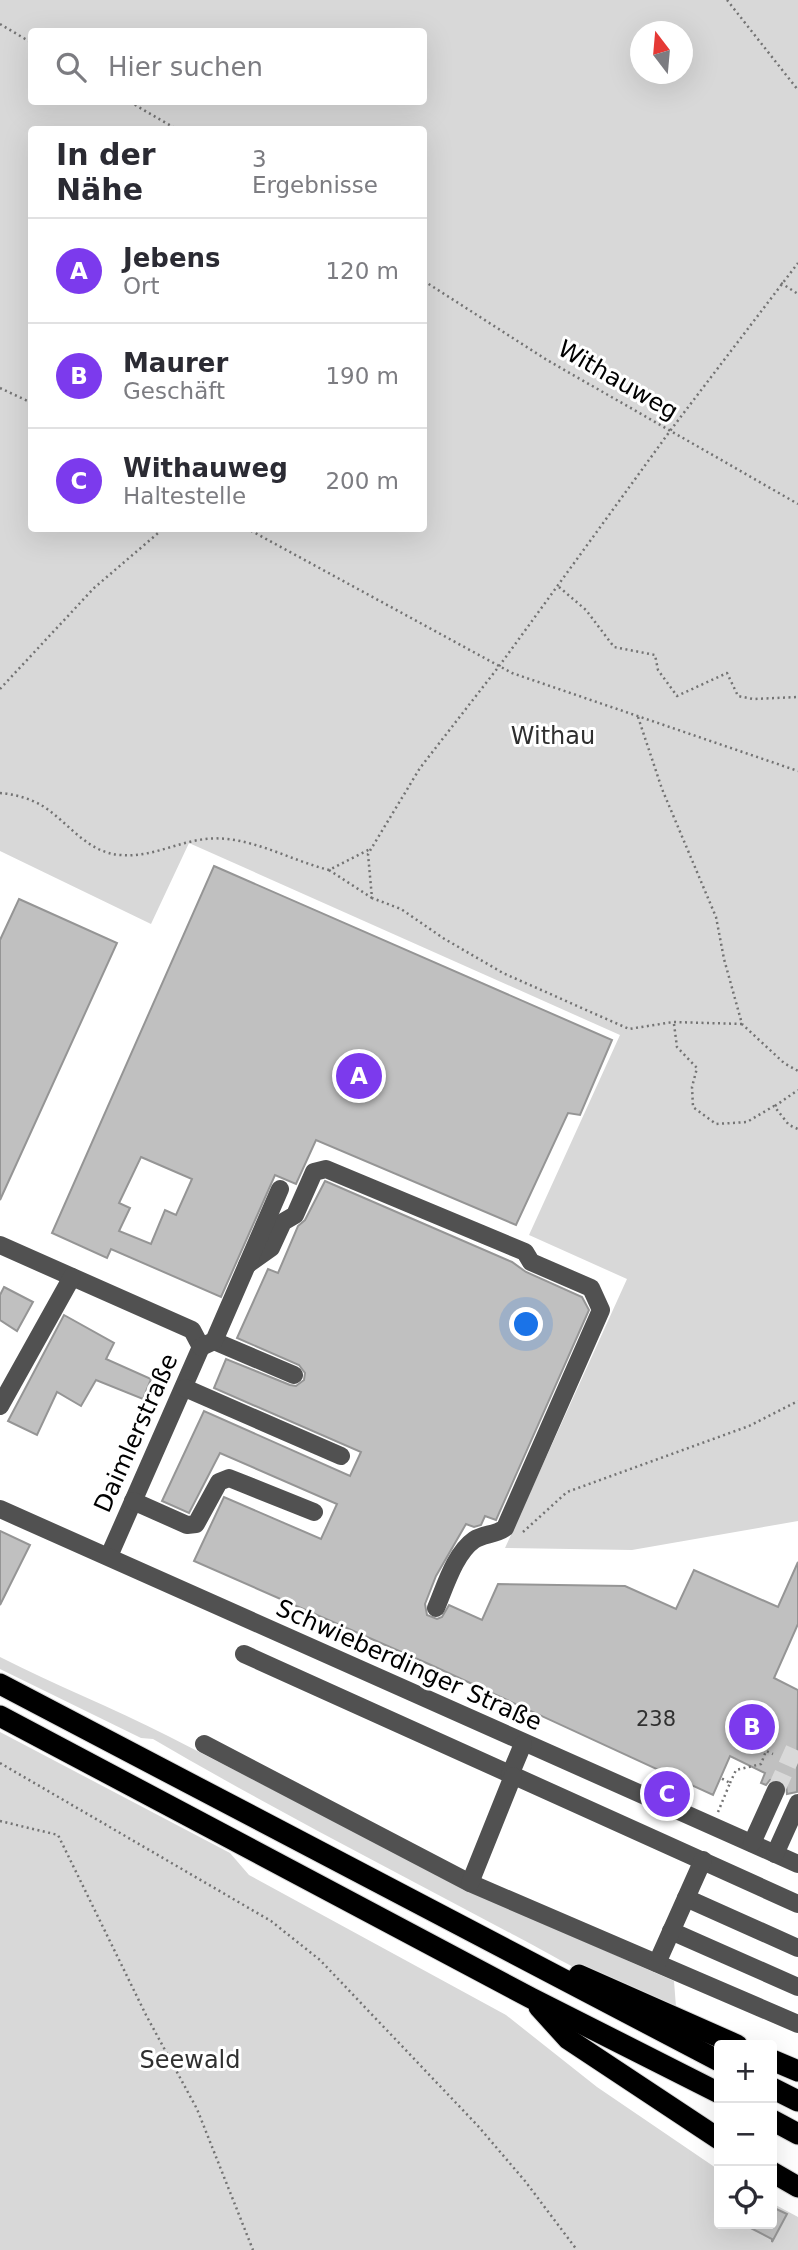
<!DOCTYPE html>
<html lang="de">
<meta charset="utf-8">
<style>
:root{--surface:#fff;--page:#f2f2f3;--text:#2b2b33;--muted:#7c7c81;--line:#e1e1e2;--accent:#7c3aed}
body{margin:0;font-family:"DejaVu Sans",sans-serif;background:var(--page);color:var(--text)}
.controls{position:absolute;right:21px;bottom:21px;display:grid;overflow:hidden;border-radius:7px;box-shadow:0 7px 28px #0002}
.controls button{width:63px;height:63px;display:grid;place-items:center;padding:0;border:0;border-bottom:2px solid var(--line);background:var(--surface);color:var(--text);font:35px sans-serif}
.compass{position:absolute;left:630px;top:21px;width:63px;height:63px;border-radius:50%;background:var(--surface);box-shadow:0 7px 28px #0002;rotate:344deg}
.you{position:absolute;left:527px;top:1325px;width:24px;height:24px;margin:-18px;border:5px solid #fff;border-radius:50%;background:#1a73e8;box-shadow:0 0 0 10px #1a73e833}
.badge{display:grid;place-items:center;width:46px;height:46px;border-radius:50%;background:var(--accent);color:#fff;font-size:23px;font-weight:700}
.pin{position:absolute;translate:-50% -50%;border:4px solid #fff;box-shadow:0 2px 7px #0006}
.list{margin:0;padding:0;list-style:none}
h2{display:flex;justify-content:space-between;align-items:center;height:91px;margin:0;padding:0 28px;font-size:30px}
h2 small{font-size:23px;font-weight:400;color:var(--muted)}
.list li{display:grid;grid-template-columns:46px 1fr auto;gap:21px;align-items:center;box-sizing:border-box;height:105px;padding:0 28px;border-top:2px solid var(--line)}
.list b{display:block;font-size:26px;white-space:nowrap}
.list p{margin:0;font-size:23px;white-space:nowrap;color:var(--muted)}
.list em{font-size:23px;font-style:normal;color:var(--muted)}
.icon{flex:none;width:38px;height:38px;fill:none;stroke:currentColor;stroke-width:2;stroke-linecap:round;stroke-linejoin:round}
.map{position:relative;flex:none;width:798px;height:2250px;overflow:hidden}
.search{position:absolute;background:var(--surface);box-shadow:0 7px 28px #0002;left:28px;top:28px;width:399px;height:77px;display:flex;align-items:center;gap:18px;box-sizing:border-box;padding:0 24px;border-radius:7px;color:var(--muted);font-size:26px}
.panel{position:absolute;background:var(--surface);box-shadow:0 7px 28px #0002;left:28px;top:126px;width:399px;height:406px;border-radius:7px}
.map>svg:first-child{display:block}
.green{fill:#d8d8d8;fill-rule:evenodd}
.building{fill:#c0c0c0;stroke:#959595;stroke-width:2;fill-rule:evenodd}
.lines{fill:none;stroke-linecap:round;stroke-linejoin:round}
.minor-tunnel{stroke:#d9d9d9;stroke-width:18;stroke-dasharray:18 9;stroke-linecap:butt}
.highway-casing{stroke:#dbdbdb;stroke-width:23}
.path{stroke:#737373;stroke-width:2.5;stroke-dasharray:2 3.5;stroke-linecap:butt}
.minor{stroke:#515151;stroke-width:18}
.highway{stroke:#000;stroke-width:21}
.labels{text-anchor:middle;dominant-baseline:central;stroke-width:6;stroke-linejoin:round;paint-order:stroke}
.number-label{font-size:21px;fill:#303030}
.street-label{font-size:24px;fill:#000;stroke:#fff}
.park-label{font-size:24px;fill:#2f2f2f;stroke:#fff}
</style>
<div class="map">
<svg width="798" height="2250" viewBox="0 0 798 2250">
<rect width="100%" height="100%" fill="#fff"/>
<g class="green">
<path d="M0,0H798V1521L632,1550L505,1548L627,1279L529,1235L620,1035L189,843L151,924L0,851ZM32,32H424V102H32ZM640,32H682V74H640ZM32,130H424V528H32Z"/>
<path d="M0,1657C55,1685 113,1708 168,1736C335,1822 502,1906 674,1981L676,2007C633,2004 553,1955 512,1934C392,1870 271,1808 153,1739L141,1738L0,1669Z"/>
<polygon points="0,1732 230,1853 249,1875 506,2015 597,2087 719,2170 719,2224 772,2224 772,2203 798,2217 798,2250 0,2250"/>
</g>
<g class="building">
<path d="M214,866L612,1040L580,1115L568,1113L516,1225L316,1140L296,1184L275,1175L221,1297L111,1249L107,1258L52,1233ZM141,1157L192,1179L176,1215L165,1210L151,1244L119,1231L130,1208L119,1203Z"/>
<polygon points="19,899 117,943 0,1200 0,940"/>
<polygon points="325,1181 512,1262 526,1272 582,1297 589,1310 496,1520 485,1516 481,1525 474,1527 466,1524 436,1576 425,1604 427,1615 437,1619 442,1617 449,1605 482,1620 498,1584 625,1586 676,1609 694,1570 778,1607 798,1562 798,1624 774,1678 798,1690 797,1792 787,1794 786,1784 780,1779 770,1780 766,1785 761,1783 765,1773 730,1756 713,1795 431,1665 194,1561 224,1497 321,1539 337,1504 220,1453 189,1513 162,1501 204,1411 350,1476 361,1452 214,1388 226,1359 290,1385 296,1386 304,1380 305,1373 299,1365 237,1338 268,1269 278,1273 298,1226 305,1220"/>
<polygon points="4,1287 33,1302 17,1331 0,1320 0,1295"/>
<polygon points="64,1315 114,1343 106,1359 151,1379 143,1399 96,1380 81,1406 57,1392 37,1435 8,1421"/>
<polygon points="0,1531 30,1545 0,1605"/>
<polygon points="772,2207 787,2214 772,2242 772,2239 743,2224 772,2224"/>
</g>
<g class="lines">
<polyline class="minor-tunnel" points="776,1790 798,1741"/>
<g class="highway-casing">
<g id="highway">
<polyline points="0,1684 719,2061"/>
<polyline points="0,1716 531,1998 719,2093"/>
<polyline points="579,1975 737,2045"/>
<polyline points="539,2007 568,2039 719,2139"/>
<polyline points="772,2060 798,2071"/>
<polyline points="772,2088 798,2101"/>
<polyline points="772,2120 798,2134"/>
<polyline points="772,2172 798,2187"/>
</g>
</g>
<g class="path">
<polyline points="727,0 798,90"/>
<polyline points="0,24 32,43"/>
<polyline points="130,102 178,130"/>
<polyline points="424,281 547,360 798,504"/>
<polyline points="781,283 798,294"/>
<polyline points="0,388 32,403"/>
<polyline points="246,528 512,673 798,771"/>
<polyline points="559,587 586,610 614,647 655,655 658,670 677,696 727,673 738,696 753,699 798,697"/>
<polyline points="0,689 94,588 164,528"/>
<polyline points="638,717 662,789 716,917 724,959 742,1024 784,1063 798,1071"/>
<path d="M0,793C13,794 29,798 41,805C68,821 86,853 121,855C149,858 178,842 205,839C247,834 289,860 329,870L370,849"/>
<polyline points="329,870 372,898"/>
<polyline points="674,1024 677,1047 697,1068 692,1087 693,1107 716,1124 747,1122 774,1106 789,1125 798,1129"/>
<polyline points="742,1024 673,1022 629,1029 503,973 443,938 401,909 372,898 368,854 420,768 500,665 670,431 798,263"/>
<polyline points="775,1106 798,1090"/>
<polyline points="523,1532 567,1492 749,1426 798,1401"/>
<polyline points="0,1763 271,1921 320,1960 478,2126 525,2181 577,2250"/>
<polyline points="730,1783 736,1770 761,1764 766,1751 773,1754"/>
<polyline points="718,1812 730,1783 721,1778"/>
<polyline points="0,1821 58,1835 146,2015 197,2109 253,2250"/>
</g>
<g class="minor">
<polyline points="0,1245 192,1330 201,1347 109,1556"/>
<path d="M247,1265L271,1248L283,1222L295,1215L314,1172L326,1169L525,1252L531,1262L591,1288L601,1310L505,1528C495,1535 483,1534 474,1540C455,1553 445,1587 436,1608"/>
<polyline points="214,1341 294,1375"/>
<polyline points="201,1347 214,1341 280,1189"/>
<polyline points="185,1388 341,1456"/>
<polyline points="0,1406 72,1277"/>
<polyline points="133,1501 187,1525 196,1524 219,1482 229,1478 314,1512"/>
<polyline points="0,1509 798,1864"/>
<polyline points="244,1654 798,1904"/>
<polyline points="204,1744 470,1883 798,2024"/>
<polyline points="510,1775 523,1744"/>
<polyline points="752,1843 776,1790"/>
<polyline points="775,1854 798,1803"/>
<polyline points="470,1883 513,1776"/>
<polyline points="686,1898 798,1948"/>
<polyline points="671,1931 798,1987"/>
<polyline points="657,1963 703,1860"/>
</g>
<use href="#highway" class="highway"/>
</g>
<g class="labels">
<g class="number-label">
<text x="656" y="1719">238</text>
</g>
<g class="street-label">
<text transform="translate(618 380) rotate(30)">Withauweg</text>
<text transform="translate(136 1433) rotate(-66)">Daimlerstraße</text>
<text transform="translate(409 1665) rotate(24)">Schwieberdinger Straße</text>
</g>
<g class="park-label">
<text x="553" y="736">Withau</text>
<text x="190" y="2060">Seewald</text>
</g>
</g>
</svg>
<div class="controls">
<button>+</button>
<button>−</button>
<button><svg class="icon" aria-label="locate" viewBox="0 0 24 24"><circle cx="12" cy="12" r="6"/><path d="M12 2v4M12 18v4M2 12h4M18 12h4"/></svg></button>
</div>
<svg class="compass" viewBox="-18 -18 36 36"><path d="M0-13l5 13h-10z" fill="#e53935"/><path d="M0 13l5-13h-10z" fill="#7c7c81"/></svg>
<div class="you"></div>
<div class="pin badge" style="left:359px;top:1076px">A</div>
<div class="pin badge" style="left:752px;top:1727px">B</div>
<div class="pin badge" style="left:667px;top:1794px">C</div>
<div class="search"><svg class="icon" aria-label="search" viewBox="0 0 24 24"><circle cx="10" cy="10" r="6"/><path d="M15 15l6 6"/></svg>Hier suchen</div>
<section class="panel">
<h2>In der Nähe<small>3 Ergebnisse</small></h2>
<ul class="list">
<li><span class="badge">A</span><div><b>Jebens</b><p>Ort</p></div><em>120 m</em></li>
<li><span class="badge">B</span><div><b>Maurer</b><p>Geschäft</p></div><em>190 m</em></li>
<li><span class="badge">C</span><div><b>Withauweg</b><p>Haltestelle</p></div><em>200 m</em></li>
</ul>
</section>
</div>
